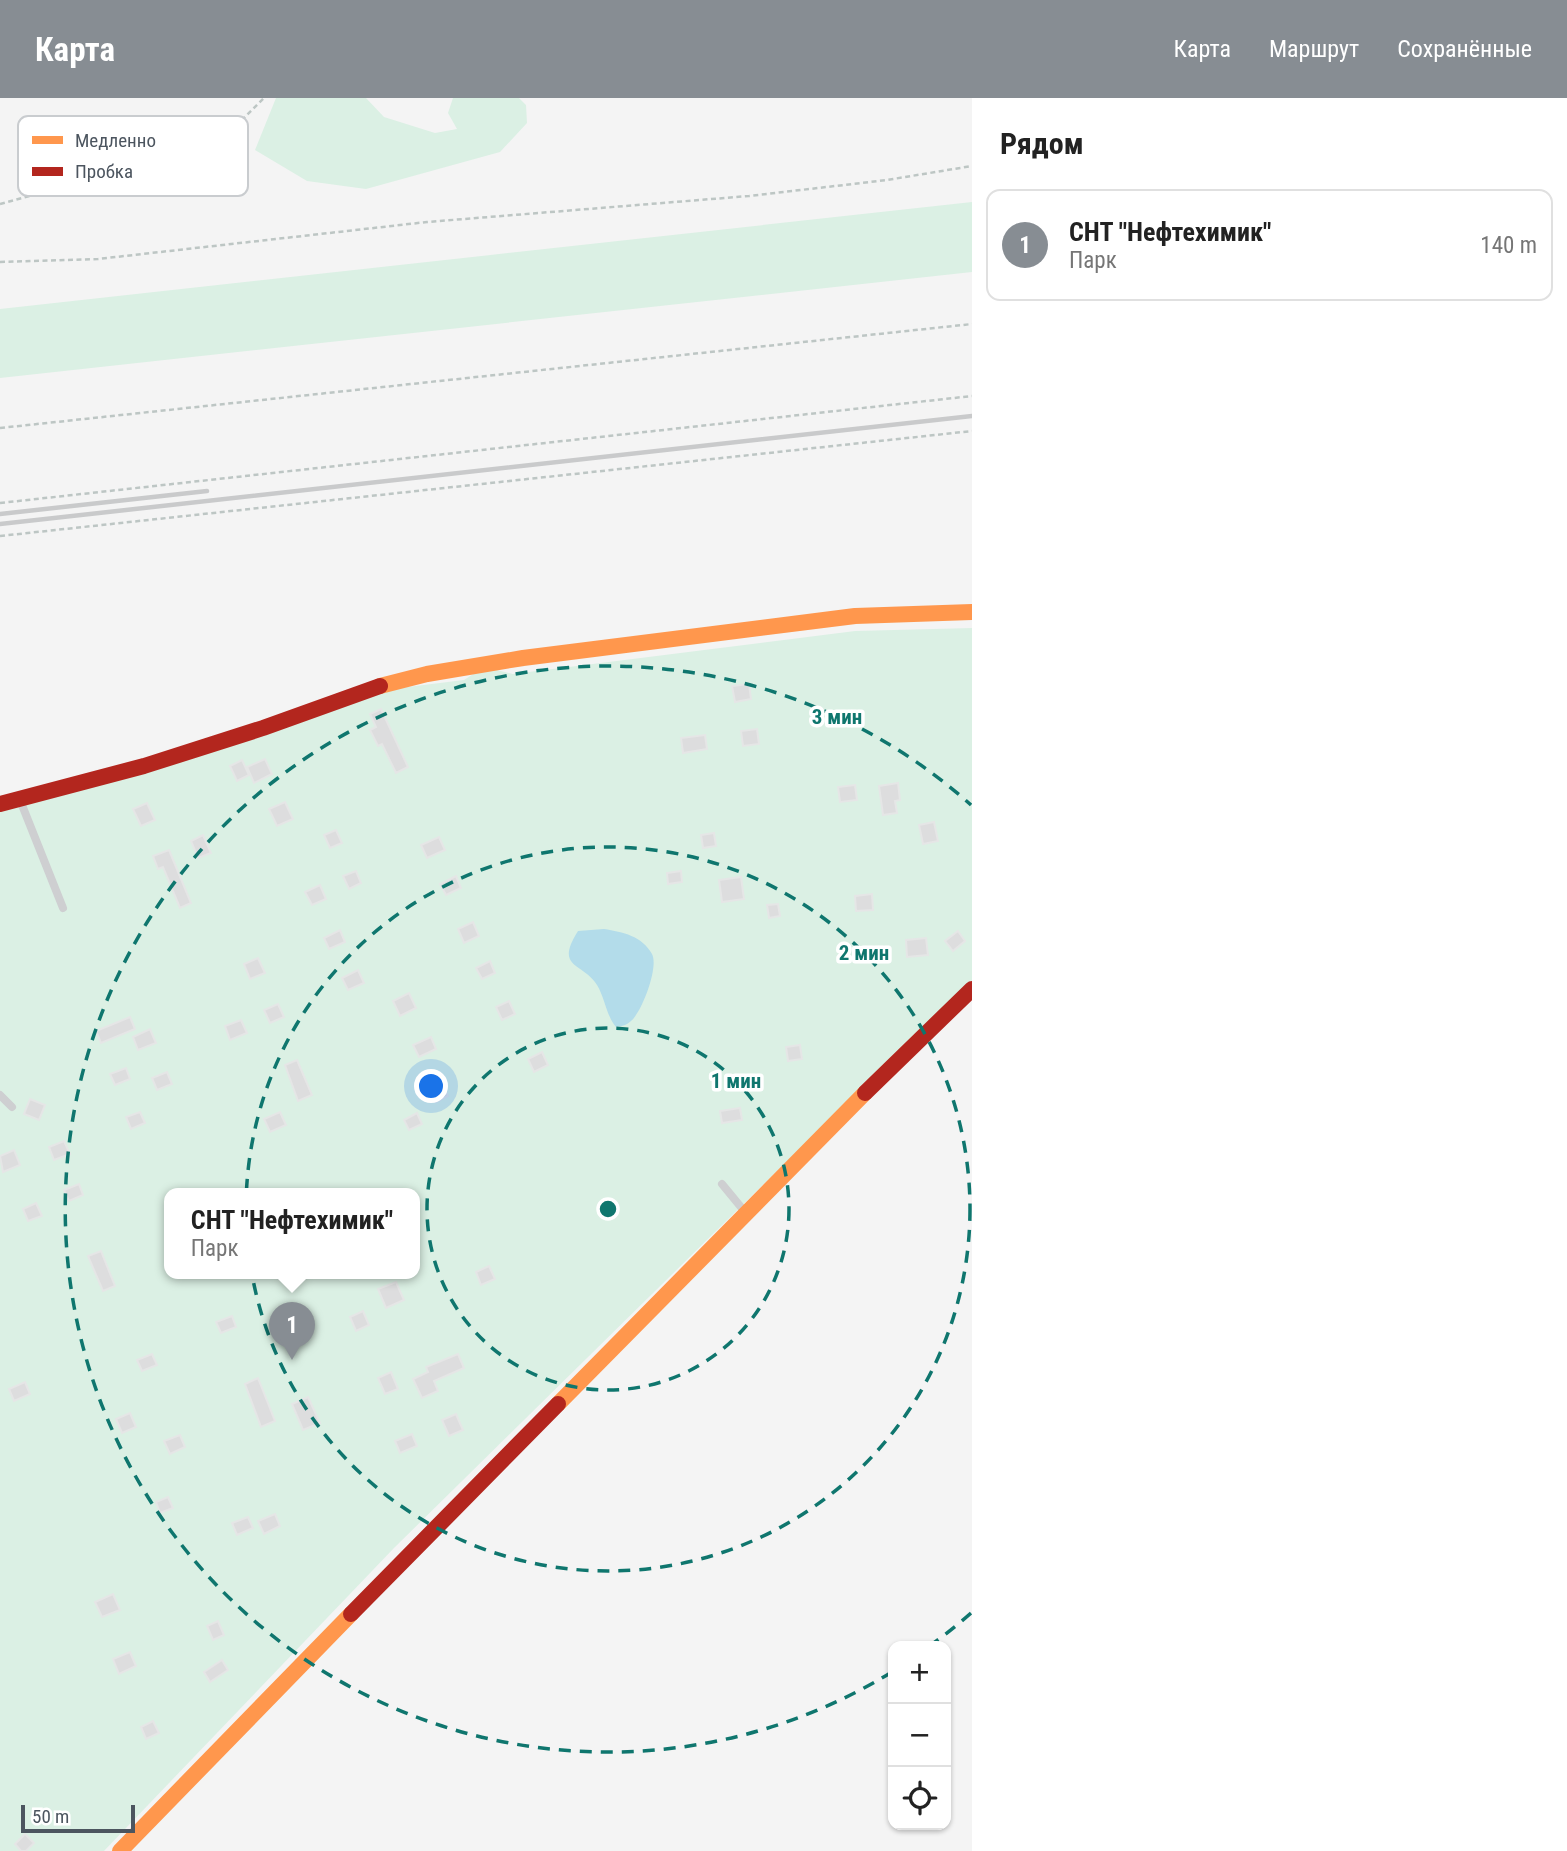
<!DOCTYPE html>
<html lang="ru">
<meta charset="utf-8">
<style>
:root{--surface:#fff;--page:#f2f2f2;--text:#222;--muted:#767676;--line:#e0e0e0;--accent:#878d93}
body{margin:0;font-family:"Roboto Condensed",sans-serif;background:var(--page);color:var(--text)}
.controls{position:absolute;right:21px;bottom:21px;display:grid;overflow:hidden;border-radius:14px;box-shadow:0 2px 5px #0004}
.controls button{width:63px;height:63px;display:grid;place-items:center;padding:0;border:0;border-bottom:2px solid var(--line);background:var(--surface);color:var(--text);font:35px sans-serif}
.scale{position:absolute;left:21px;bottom:18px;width:114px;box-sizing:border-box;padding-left:7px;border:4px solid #4c555f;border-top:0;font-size:19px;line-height:24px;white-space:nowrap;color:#4c555f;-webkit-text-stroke:5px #fff;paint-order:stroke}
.you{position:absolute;left:432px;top:989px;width:24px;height:24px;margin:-18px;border:5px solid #fff;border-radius:50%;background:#1a73e8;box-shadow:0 0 0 10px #1a73e833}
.badge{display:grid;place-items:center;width:46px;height:46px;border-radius:50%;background:var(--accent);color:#fff;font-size:23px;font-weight:700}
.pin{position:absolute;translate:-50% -58px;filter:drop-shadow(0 2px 4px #0008)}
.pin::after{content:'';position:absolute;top:37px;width:24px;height:21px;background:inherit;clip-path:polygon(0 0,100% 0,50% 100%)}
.popup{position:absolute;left:164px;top:1090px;width:256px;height:91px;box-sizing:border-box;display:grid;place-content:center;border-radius:14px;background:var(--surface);filter:drop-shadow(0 2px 5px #0005);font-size:23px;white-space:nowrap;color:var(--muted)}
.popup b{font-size:26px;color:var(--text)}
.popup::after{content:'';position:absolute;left:50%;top:100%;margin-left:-14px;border:14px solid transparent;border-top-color:var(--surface)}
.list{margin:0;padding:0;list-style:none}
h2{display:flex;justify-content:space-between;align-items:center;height:91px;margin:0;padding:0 28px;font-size:30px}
h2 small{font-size:23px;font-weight:400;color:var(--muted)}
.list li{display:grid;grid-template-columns:46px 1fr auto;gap:21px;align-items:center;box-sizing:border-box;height:112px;margin:0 14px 14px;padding:0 14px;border:2px solid var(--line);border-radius:14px}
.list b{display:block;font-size:26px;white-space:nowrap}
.list p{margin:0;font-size:23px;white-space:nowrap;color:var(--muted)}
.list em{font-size:23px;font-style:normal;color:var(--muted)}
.icon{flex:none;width:38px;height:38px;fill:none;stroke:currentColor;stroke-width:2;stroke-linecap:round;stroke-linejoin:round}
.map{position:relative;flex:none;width:972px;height:1753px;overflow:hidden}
header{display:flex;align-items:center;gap:42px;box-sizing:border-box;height:98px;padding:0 35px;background:var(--accent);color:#fff}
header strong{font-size:33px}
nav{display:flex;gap:38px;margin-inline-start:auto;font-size:24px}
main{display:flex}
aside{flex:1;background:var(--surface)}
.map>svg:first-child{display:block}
.green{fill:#dbf0e4;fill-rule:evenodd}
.water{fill:#b3dcea}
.building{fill:#ddddde;stroke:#e5e6e6;stroke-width:2}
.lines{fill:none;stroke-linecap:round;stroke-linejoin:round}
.path{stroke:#bdc6c4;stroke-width:2.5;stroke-dasharray:5 3.5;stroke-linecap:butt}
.lane{stroke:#cecfd1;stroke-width:8}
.slow{stroke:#ff974d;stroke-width:16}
.jam{stroke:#b3261e;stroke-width:16}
.rail{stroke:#c9cacb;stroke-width:4.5}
.ring{fill:none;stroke:#0f766e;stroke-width:3.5;stroke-dasharray:12 9}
.key{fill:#fff;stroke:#c9cccf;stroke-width:2}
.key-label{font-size:19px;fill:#4c555f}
.centre{fill:#0f766e;stroke:#fff;stroke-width:3.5}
.ring-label{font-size:21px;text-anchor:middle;font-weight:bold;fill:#0f766e;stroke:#fff;stroke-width:7;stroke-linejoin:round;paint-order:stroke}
</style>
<header>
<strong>Карта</strong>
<nav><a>Карта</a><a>Маршрут</a><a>Сохранённые</a></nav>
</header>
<main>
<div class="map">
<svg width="972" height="1753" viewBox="0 0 972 1753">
<rect width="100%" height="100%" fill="#f4f4f4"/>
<g class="green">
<polygon points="276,0 366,0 384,19 435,35 457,31 448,15 453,0 519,0 526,7 527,25 500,54 366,91 307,83 255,52"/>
<polygon points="972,104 972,174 0,280 0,211"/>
<path d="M972,530V885L776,1074L394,1450L104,1753H0V714L375,593L464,582L484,569L513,576L855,533ZM170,1096H414V1176H170Z"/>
</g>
<path class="water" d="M604,831C623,834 642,838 652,856C659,869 642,914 631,923C627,927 622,928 616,929C606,917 605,900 597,887C583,864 554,871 578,833Z"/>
<g class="building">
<polygon points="749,586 751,601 735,604 732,588"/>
<polygon points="381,611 408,669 396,675 382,646 378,648 370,632 376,629 370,616"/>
<polygon points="757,631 759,646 743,648 741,633"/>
<polygon points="705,637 707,651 683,655 681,640"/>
<polygon points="265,661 272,676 254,685 247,669"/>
<polygon points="242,662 249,677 237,683 230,668"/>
<polygon points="898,685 900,702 895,703 897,715 883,717 879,688"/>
<polygon points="855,687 857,702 840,704 838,689"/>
<polygon points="285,704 293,721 277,728 269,711"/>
<polygon points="147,705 155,722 141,728 133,711"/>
<polygon points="934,724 938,743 923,746 919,727"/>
<polygon points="336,732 342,745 330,750 324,737"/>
<polygon points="714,735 716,748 703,750 701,737"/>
<polygon points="203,737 211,755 198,760 191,743"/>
<polygon points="439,739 445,752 427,760 421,747"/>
<polygon points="169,752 191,805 180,810 163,769 158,771 153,758"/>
<polygon points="356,773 361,785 349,791 343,778"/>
<polygon points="681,773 682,784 668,786 667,775"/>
<polygon points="456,778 461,790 446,797 440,786"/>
<polygon points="741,779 744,801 722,804 719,782"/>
<polygon points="320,787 326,801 312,807 305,794"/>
<polygon points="872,796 873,812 856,813 855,798"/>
<polygon points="778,806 780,818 769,820 767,807"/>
<polygon points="473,824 479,838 464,845 458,831"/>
<polygon points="340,832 345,844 329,851 324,840"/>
<polygon points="958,833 965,843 953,853 945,843"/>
<polygon points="926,840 928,857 907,859 906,842"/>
<polygon points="258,860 265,875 250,881 244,866"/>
<polygon points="490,863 495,875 482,881 476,870"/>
<polygon points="358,872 364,885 348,892 342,880"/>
<polygon points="409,895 416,910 400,918 393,903"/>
<polygon points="509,903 515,916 502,922 496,909"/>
<polygon points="278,906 284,919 270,925 264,912"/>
<polygon points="130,919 135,931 101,945 96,933"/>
<polygon points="241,922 247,935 230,942 225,928"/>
<polygon points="150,931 156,945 138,952 133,939"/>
<polygon points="431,939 436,951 419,959 413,947"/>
<polygon points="800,947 802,961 788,963 786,949"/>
<polygon points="542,954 548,967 534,974 528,961"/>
<polygon points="297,962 312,997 298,1003 285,967"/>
<polygon points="126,970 130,981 115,987 110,976"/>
<polygon points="167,974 172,986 157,992 152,980"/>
<polygon points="441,983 448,998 436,1004 429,988"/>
<polygon points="30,1001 45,1007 39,1022 24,1016"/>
<polygon points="740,1010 742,1022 722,1025 720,1013"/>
<polygon points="140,1014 145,1025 131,1031 126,1019"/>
<polygon points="280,1014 286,1027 270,1034 264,1021"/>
<polygon points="417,1015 422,1026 409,1032 404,1022"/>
<polygon points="64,1043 70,1056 54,1062 49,1049"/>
<polygon points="14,1052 20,1067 3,1074 0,1058"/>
<polygon points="79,1086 83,1097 69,1103 64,1092"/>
<polygon points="36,1105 42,1118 28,1123 23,1111"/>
<polygon points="101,1153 115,1188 103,1193 88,1158"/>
<polygon points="489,1168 495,1181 481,1187 476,1174"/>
<polygon points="396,1184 404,1202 386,1210 378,1191"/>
<polygon points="363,1213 369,1227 356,1233 350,1219"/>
<polygon points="232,1218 236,1229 221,1235 216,1224"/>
<polygon points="152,1256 157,1267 142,1273 137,1262"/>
<polygon points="458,1256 464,1270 434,1283 438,1293 422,1300 413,1281 428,1274 426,1269"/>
<polygon points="391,1274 398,1291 385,1296 378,1280"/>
<polygon points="258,1280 275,1323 261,1329 245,1286"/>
<polygon points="25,1284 30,1296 14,1303 9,1291"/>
<polygon points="308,1299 320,1325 303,1332 292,1306"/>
<polygon points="130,1315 136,1329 122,1335 116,1321"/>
<polygon points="456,1316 463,1332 449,1338 442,1322"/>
<polygon points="412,1336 417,1348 400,1355 395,1343"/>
<polygon points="180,1337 185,1349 170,1356 164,1343"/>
<polygon points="168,1399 173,1410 160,1415 156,1404"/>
<polygon points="275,1416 280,1428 264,1436 258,1423"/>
<polygon points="248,1419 253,1430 237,1437 232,1425"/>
<polygon points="113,1496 120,1512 102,1519 95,1504"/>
<polygon points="218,1523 224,1537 213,1542 207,1528"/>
<polygon points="130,1554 136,1568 119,1576 113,1561"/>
<polygon points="222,1562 228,1572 210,1584 204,1574"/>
<polygon points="153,1623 159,1635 146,1641 141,1629"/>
<polygon points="25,1736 34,1745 26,1753 21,1753 15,1746"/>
</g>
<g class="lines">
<g class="path">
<polyline points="0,106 70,87 199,65 264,0"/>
<polyline points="0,164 98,161 427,124 749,98 887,82 972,68"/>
<polyline points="0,330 972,226"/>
<polyline points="0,405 972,298"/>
<polyline points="0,438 972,333"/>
<polyline points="358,1176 361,1182"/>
</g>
<g class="lane">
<polyline points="20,702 63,810"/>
<polyline points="0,997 12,1009"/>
<polyline points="722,1086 745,1114"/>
</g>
<g class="slow">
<polyline points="380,588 427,576 523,560 855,518 972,514"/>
<polyline points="558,1306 865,995"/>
<polyline points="120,1753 351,1516"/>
</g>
<g class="jam">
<polyline points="0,706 144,668 263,630 380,588"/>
<polyline points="865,995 972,891"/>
<polyline points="351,1516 558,1306"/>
</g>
<g class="rail">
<polyline points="0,416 207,393"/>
<polyline points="0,426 972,318"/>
</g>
</g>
<g class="ring">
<circle cx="608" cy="1111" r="181"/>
<circle cx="608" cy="1111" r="362"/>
<path d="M971 1515A543 543 0 0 1 931 1547M892 1574A543 543 0 1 1 971 707"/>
</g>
<rect x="18" y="18" width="230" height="80" rx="10" class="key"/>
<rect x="32" y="38" width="31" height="8" fill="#ff974d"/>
<rect x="32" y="69" width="31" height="9" fill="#b3261e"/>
<g class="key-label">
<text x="75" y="49">Медленно</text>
<text x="75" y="80">Пробка</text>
</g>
<circle cx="608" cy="1111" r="10" class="centre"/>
<g class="ring-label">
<text x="837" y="626">3 мин</text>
<text x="864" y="862">2 мин</text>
<text x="736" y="990">1 мин</text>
</g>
</svg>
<div class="controls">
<button>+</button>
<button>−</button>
<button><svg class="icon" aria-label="locate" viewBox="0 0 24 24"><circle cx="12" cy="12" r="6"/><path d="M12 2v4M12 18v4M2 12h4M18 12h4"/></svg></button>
</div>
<div class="scale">50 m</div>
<div class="you"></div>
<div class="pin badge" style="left:292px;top:1262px">1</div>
<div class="popup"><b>СНТ &quot;Нефтехимик&quot;</b>Парк</div>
</div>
<aside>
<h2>Рядом<small></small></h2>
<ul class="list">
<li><span class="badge">1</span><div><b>СНТ &quot;Нефтехимик&quot;</b><p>Парк</p></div><em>140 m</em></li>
</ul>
</aside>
</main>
